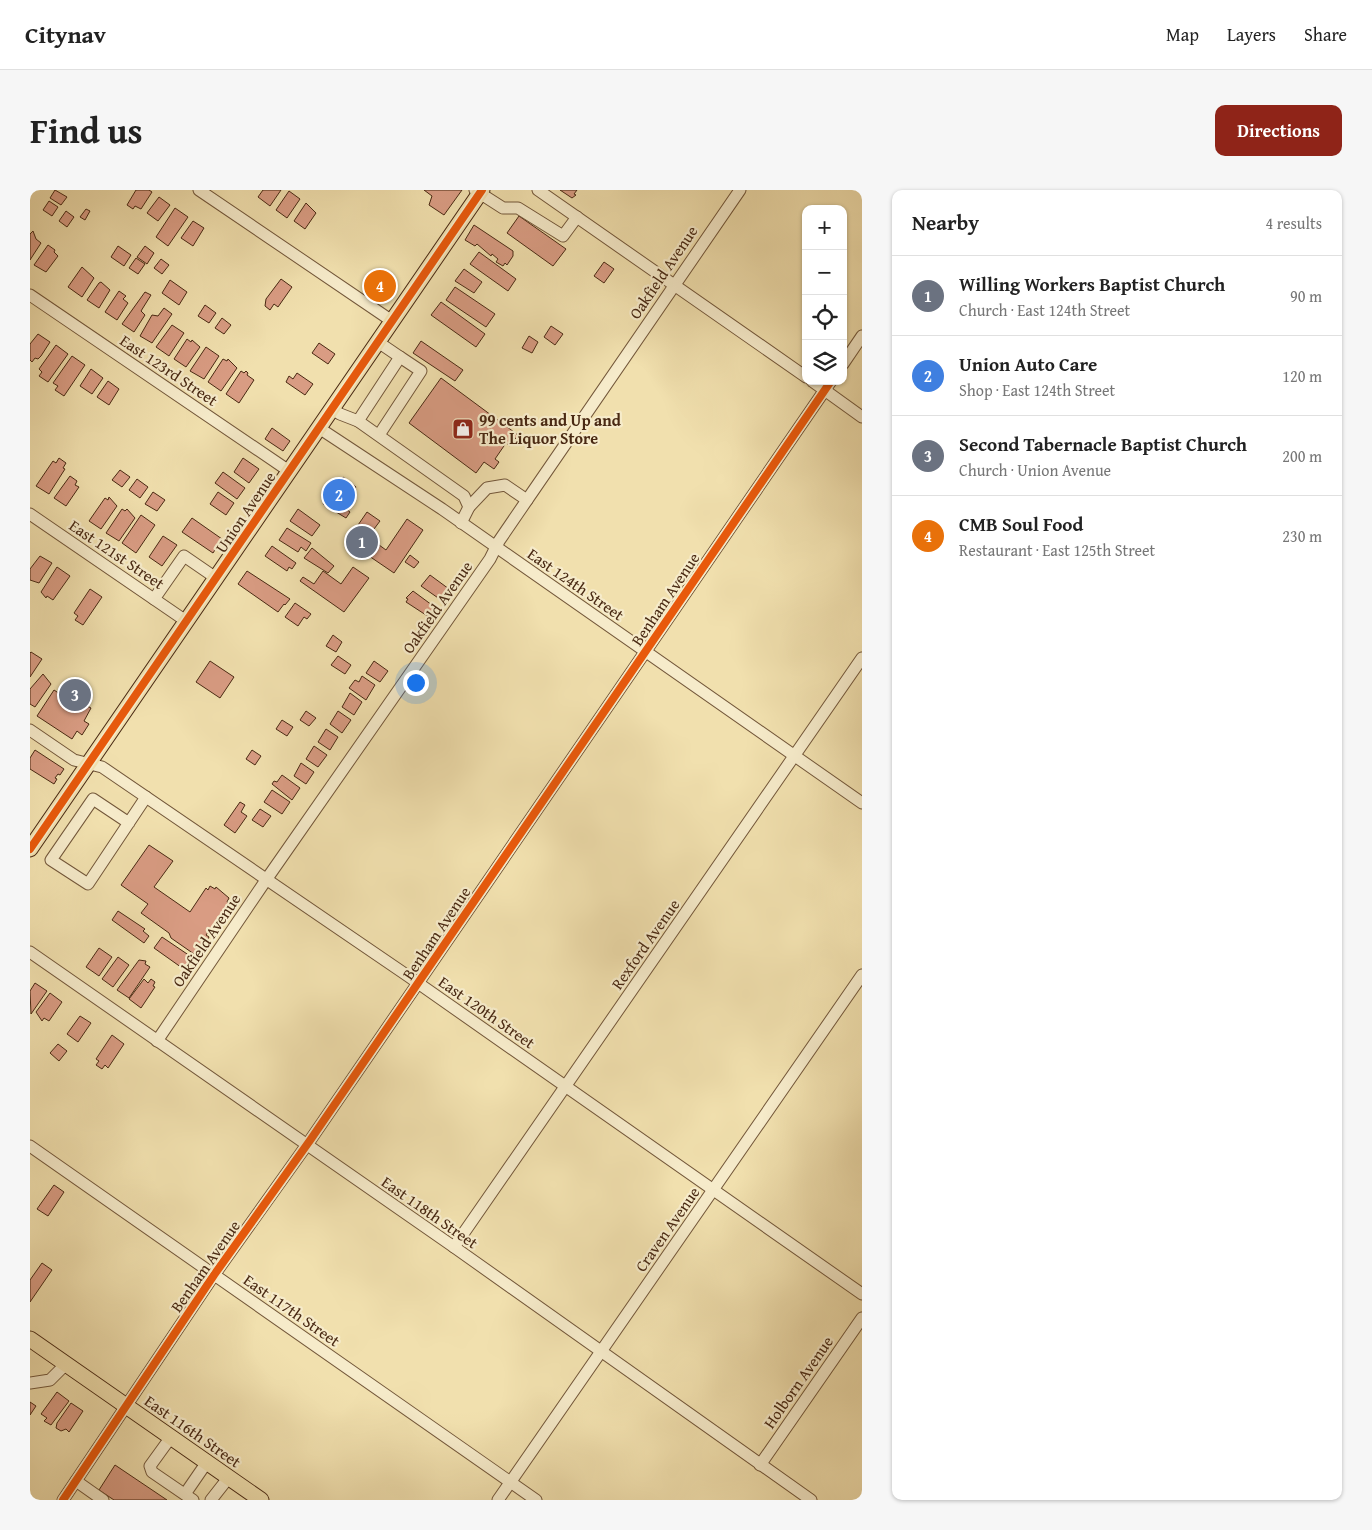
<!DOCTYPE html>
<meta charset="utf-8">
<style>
:root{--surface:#fff;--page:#f6f6f6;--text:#222;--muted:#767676;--line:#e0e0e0;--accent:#8f2418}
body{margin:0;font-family:"Gentium Book Plus",serif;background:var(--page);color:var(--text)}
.controls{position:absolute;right:15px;top:15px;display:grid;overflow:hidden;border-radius:10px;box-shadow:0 1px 4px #0004}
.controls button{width:45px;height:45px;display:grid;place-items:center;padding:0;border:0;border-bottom:1px solid var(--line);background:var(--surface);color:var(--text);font:25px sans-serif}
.you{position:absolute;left:385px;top:492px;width:18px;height:18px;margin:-12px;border:4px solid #fff;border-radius:50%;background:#1a73e8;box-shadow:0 0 0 8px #1a73e833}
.badge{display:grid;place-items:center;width:32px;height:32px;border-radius:50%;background:var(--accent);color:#fff;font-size:16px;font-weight:700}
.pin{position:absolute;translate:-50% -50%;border:2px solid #fff;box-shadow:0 1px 5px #0006}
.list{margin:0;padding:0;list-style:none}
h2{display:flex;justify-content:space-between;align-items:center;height:65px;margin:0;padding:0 20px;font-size:21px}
h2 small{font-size:16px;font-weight:400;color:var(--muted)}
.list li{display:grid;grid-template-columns:32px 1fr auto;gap:15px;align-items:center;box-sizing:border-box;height:80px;padding:0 20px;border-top:1px solid var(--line)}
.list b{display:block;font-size:19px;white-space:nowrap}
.list p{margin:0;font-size:16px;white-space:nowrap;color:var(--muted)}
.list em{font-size:16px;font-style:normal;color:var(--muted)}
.icon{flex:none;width:28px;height:28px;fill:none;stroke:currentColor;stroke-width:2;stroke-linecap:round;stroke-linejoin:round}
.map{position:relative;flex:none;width:832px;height:1310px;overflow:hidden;border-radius:10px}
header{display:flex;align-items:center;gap:30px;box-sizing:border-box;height:70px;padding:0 25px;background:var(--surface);border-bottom:1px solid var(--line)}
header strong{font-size:24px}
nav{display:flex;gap:28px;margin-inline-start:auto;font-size:18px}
.intro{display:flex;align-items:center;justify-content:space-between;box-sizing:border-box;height:120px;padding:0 30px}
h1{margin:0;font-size:35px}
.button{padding:12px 22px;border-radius:10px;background:var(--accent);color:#fff;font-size:18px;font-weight:700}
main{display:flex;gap:30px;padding:0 30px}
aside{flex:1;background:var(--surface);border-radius:10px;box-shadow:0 1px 4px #0004}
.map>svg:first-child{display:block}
.building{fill:#d99c83;stroke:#492913}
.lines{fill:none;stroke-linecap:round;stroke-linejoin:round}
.minor-casing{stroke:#73573a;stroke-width:13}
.major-casing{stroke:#492913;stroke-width:17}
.minor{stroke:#f6ebca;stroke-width:11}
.major{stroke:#f1e0ae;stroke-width:15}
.cycleway-casing{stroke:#f6ebca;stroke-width:11}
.cycleway{stroke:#e8590c;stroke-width:8}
.labels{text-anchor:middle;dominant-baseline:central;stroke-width:4.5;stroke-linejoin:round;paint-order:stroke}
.street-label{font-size:16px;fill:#492913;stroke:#f6ebca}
.poi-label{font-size:16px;font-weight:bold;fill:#492913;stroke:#f6ebca;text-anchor:start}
</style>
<header>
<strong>Citynav</strong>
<nav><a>Map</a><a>Layers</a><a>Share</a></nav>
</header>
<div class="intro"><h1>Find us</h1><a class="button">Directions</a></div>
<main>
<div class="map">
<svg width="832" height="1310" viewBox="0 0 832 1310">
<rect width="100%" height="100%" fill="#f1e0ae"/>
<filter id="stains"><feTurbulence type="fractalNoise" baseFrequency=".004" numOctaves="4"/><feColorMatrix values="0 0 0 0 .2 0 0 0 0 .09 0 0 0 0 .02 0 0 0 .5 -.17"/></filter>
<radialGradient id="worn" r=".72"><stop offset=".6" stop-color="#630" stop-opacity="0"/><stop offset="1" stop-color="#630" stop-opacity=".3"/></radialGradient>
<g class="building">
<polygon points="25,0 37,7 31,15 20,8"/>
<polygon points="106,0 119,0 122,2 111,19 105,16 103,19 97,15"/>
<polygon points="233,0 251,0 240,16 228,7"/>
<polygon points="394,0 432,0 414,25 399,15 402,6"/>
<polygon points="530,0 547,0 544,4 546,5 542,8"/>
<polygon points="259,1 270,9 257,28 246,20"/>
<polygon points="129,7 140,15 128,31 117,23"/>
<polygon points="19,11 28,17 22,26 13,20"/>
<polygon points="276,13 286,23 275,39 264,31"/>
<polygon points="145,18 158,27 138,56 126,47"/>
<polygon points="56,19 60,21 55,30 50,27"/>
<polygon points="36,21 44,27 37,37 29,31"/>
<polygon points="489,26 536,59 523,76 477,43"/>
<polygon points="163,31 174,38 163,56 151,48"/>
<polygon points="444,35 483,61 483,66 477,75 475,73 473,76 466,72 468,69 462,64 461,66 447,54 445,56 435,50"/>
<polygon points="3,41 6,49 11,53 0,70 0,44"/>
<polygon points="18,55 25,60 24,62 28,66 16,82 4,75"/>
<polygon points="88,56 101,65 94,76 81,67"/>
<polygon points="115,56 124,63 117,74 107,67"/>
<polygon points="449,62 486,89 478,101 440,74"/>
<polygon points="106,68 115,74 108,84 99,78"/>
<polygon points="131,69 139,75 132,84 124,78"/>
<polygon points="574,72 584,79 574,93 564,86"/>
<polygon points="52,77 64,88 52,107 38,97"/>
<polygon points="434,79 452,92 444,103 425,91"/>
<polygon points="344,80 367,96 357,112 333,96"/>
<polygon points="251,89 262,97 248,117 244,114 240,120 235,116 236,109"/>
<polygon points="140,90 157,102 149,115 132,103"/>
<polygon points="71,92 80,100 69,118 57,110 69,93"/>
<polygon points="425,97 465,124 456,137 416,110"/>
<polygon points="89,101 96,106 93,109 98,113 87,130 75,122"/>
<polygon points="115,102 121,105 111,121 115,125 104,142 92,134"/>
<polygon points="411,112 455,144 446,157 401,125"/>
<polygon points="175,115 186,123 179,133 168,126"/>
<polygon points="134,118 142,124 122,153 110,146 122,125 128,126"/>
<polygon points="192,128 201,135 194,144 185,138"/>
<polygon points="142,135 154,143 139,166 126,157"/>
<polygon points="521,136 533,144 525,155 514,147"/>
<polygon points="8,144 20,152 11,166 8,169 5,168 2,172 0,170 0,154"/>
<polygon points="499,146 508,152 502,163 492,158"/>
<polygon points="157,149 161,152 162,150 170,157 156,177 144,169"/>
<polygon points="391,151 433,180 425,191 383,163"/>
<polygon points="289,153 305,164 298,174 282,163"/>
<polygon points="26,155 38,164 18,192 9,186 12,182 9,179"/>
<polygon points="176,157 189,166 174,189 160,181"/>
<polygon points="42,166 55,175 34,206 25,200 28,196 23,193"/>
<polygon points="193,169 197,171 198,169 207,178 191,201 178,192"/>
<polygon points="61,179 73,188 62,204 50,196"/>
<polygon points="211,181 214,183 216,181 218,183 217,185 224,190 209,213 196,204"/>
<polygon points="267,183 283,194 275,205 256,192 259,186 263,189"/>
<polygon points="411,188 488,245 480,256 476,253 465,269 469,272 464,279 454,272 446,283 379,233"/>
<polygon points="78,191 89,199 79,215 67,207"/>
<polygon points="242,238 260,251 253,261 235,249"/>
<polygon points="29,268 36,273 33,278 35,279 19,304 6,296 23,271 26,273"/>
<polygon points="213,268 229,279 219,293 204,282"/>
<polygon points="90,280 100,287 92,297 82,290"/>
<polygon points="193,282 215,298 207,309 185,293"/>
<polygon points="40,286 47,291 45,295 49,297 36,316 24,308"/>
<polygon points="313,287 326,297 312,316 320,322 316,328 293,314"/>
<polygon points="107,289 118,297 110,308 99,300"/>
<polygon points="123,302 135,310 127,321 115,314"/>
<polygon points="188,302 204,313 196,325 180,314"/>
<polygon points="79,307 87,316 71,339 59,331 75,308 78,310"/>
<polygon points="92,319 95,321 97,319 105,328 89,351 76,343"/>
<polygon points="268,319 290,335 282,346 260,331"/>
<polygon points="337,322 350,331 338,347 356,360 377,329 393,340 364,383 317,351"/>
<polygon points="111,325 125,335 106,363 92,353"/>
<polygon points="162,328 192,349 183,363 152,342"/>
<polygon points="257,338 281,353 276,361 271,357 268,362 249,350"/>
<polygon points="133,346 147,355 132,376 119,367"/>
<polygon points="242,356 266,373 262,379 259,377 257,381 235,366"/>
<polygon points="282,358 304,376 298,383 274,368"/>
<polygon points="380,365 389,372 384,378 375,372"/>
<polygon points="10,366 22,373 9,393 0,390 0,379"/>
<polygon points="27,377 40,386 23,410 17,406 16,408 11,402"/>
<polygon points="323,377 339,388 314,422 270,391 273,387 284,394 293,381 311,394"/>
<polygon points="217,381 260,409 255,415 254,414 248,422 208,394"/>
<polygon points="400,385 419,399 411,410 391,396"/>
<polygon points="60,399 72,407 53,435 45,430 48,426 44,423"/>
<polygon points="383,401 406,418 399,427 376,412 378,409 376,408"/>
<polygon points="265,413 281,424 277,429 274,427 268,436 255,427"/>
<polygon points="303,445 312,452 306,462 296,456"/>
<polygon points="1,462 12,469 0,487 0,463"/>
<polygon points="308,466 321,475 315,484 301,475"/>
<polygon points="180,471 204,487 190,508 166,492"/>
<polygon points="344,471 358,481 350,492 336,483"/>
<polygon points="13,484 21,494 5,517 0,514 0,499"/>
<polygon points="332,486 345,495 336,510 319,498 325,490 329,492"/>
<polygon points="24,500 54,520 57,516 61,518 54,531 59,534 52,545 47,541 42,549 7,526"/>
<polygon points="320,503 332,512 324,525 312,517"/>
<polygon points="276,521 286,528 279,536 270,530"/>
<polygon points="308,521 321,530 312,543 300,534"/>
<polygon points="252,530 263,537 257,546 246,539"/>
<polygon points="296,539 308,547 300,560 288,552"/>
<polygon points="284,556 297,565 288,577 276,569"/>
<polygon points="5,560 34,579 30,585 28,584 25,588 27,589 24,594 0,579 0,568"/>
<polygon points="222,560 231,566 225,575 216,569"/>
<polygon points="271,573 284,582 276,594 264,586"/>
<polygon points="252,585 270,598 262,610 242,594 244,591 247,592"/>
<polygon points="242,600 260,612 252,624 234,612"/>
<polygon points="210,612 215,615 211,622 217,626 205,643 194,635"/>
<polygon points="230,619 241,626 233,637 222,630"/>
<polygon points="119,655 143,671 124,697 160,722 176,698 178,700 180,696 185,699 186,697 199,708 197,712 199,713 176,745 179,747 174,756 171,754 164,764 141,748 139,743 111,723 118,714 91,695"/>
<polygon points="88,721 115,739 113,741 119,746 114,753 82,730"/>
<polygon points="132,747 163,768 160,772 164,775 161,778 158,776 155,780 124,758"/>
<polygon points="69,758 82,767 69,786 56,777"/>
<polygon points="88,767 99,775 83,797 72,789"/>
<polygon points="109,770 116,771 115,774 120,777 99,808 87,800"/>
<polygon points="114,789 118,793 121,789 125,792 123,796 125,797 111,818 99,809"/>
<polygon points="5,793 17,801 1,824 0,801"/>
<polygon points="20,803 32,812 19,831 14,828 12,831 6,822"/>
<polygon points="50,826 61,833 48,852 37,844"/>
<polygon points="82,845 94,854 78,878 75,875 72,879 66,875 69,871 66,869"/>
<polygon points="28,854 37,861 29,871 20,863"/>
<polygon points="24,995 34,1002 18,1026 7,1019"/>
<polygon points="12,1073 22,1080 0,1112 0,1090"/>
<polygon points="27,1202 39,1211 21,1235 14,1231 17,1228 11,1224"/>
<polygon points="0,1212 6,1216 0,1225"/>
<polygon points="41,1213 53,1221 39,1242 36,1239 31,1241 26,1238 27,1233"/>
<polygon points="85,1275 137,1310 84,1310 69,1300"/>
</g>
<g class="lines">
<g class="minor-casing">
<g id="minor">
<polyline points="169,0 362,131"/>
<polyline points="445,0 473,18 488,18 533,46 547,27"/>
<polyline points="508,0 776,187"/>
<polyline points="0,105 259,281"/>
<polyline points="813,174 832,146"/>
<polyline points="782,191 832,227"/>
<polyline points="302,219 310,224 328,231 370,167 348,152"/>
<polyline points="328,231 434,306 439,317 431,333"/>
<polyline points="289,238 412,319 832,613"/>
<polyline points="349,245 391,181 370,167"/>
<polyline points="439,317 457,298 475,295 497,310"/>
<polyline points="0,324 156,431"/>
<polyline points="124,409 154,366 186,388"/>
<polyline points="0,540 44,570 72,577 378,786 832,1104"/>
<polyline points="99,633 63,609 21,670 58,694 116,607"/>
<polyline points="0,762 424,1057 781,1310"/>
<polyline points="127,851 236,690 460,369 469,351 497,310 710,0"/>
<polyline points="0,956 506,1310"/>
<polyline points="424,1057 832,468"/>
<polyline points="0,1193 20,1190 36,1174"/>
<polyline points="141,1247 120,1276 122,1282 163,1310"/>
<polyline points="730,1275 832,1128"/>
<polyline points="46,1291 73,1310"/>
<polyline points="155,1304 177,1272"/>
<polyline points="33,1310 184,1085 281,949 801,191"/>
<polyline points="181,1310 199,1287"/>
<polyline points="468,1310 832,785"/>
</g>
</g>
<g class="major-casing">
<g id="major">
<polyline points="0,659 452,0"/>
<polyline points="0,1149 231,1310"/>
</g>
</g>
<use href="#minor" class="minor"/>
<use href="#major" class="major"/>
<g class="cycleway-casing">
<g id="cycleway">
<polyline points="0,659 452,0"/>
<polyline points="33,1310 184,1085 281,949 801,191"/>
</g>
</g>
<use href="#cycleway" class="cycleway"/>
</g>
<defs>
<g id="shop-square" transform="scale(1.125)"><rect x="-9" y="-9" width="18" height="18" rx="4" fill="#8f2418" stroke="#f6ebca"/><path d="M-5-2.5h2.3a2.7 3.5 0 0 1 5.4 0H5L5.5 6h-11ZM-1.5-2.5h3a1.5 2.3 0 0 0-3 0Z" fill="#fff"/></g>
</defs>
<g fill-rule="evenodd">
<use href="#shop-square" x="433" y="239"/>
</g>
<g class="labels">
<g class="street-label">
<text transform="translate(633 82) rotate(-56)">Oakfield Avenue</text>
<text transform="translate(139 180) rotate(34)">East 123rd Street</text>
<text transform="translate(215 322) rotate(-56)">Union Avenue</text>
<text transform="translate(87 364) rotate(34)">East 121st Street</text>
<text transform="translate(546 394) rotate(35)">East 124th Street</text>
<text transform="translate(635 409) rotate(-56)">Benham Avenue</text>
<text transform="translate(407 417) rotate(-55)">Oakfield Avenue</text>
<text transform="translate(406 743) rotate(-56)">Benham Avenue</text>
<text transform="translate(176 750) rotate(-56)">Oakfield Avenue</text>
<text transform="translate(615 754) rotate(-55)">Rexford Avenue</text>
<text transform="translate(457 822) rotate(35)">East 120th Street</text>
<text transform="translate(400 1022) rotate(35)">East 118th Street</text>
<text transform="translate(637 1039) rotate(-55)">Craven Avenue</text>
<text transform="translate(175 1076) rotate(-55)">Benham Avenue</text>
<text transform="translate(262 1120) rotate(35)">East 117th Street</text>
<text transform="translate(768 1192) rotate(-55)">Holborn Avenue</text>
<text transform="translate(163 1241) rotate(35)">East 116th Street</text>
</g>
<g class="poi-label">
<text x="449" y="230">99 cents and Up and<tspan x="449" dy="18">The Liquor Store</tspan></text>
</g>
</g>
<rect width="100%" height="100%" filter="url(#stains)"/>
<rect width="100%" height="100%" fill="url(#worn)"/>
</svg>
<div class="controls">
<button>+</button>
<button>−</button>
<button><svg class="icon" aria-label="locate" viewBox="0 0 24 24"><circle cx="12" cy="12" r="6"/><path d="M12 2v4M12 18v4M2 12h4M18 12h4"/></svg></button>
<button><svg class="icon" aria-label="layers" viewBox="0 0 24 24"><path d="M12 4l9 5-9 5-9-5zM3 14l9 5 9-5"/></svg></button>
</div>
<div class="you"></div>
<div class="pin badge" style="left:332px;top:352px;background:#6b7280">1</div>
<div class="pin badge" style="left:309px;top:305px;background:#3f7fe0">2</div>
<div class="pin badge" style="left:45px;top:505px;background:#6b7280">3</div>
<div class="pin badge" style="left:350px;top:96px;background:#e8710a">4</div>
</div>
<aside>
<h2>Nearby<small>4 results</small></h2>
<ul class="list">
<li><span class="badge" style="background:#6b7280">1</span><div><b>Willing Workers Baptist Church</b><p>Church · East 124th Street</p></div><em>90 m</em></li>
<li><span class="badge" style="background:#3f7fe0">2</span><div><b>Union Auto Care</b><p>Shop · East 124th Street</p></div><em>120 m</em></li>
<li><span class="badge" style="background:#6b7280">3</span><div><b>Second Tabernacle Baptist Church</b><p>Church · Union Avenue</p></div><em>200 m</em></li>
<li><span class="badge" style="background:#e8710a">4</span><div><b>CMB Soul Food</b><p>Restaurant · East 125th Street</p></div><em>230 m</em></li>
</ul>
</aside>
</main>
